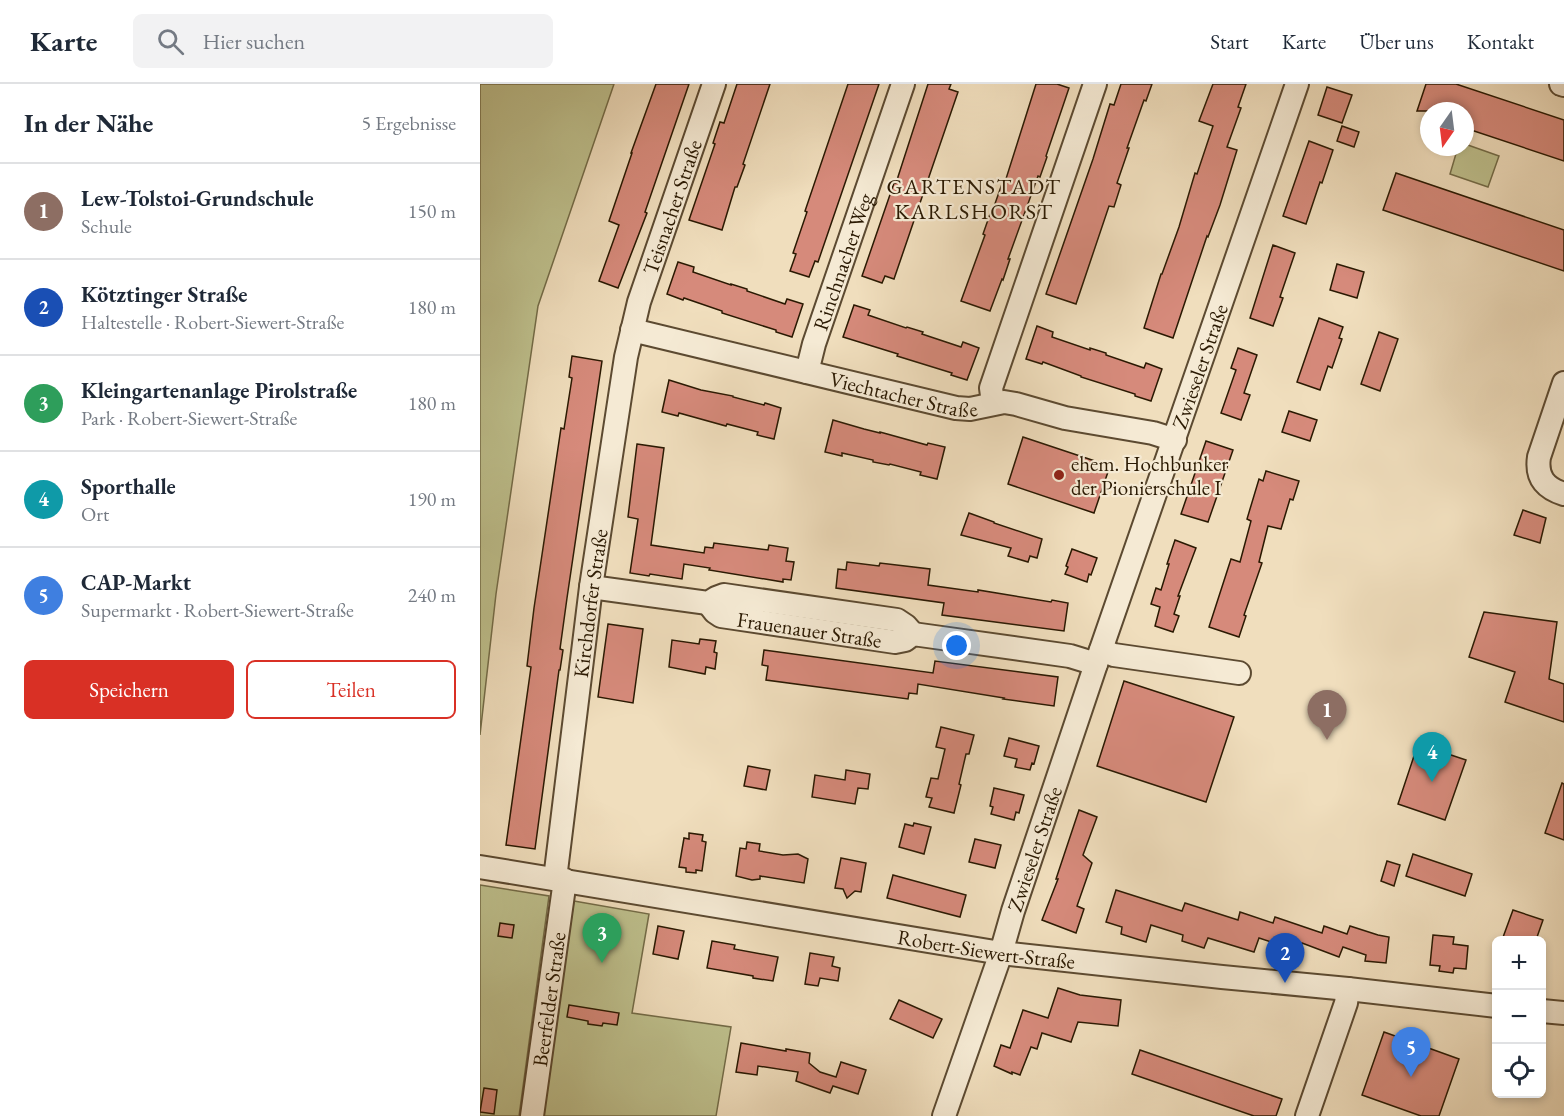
<!DOCTYPE html>
<html lang="de">
<meta charset="utf-8">
<style>
:root{--surface:#fff;--page:#f2f2f3;--text:#1f2937;--muted:#747a83;--line:#e0e1e3;--accent:#d93025}
body{margin:0;font-family:"EB Garamond",serif;background:var(--page);color:var(--text)}
.controls{position:absolute;right:18px;bottom:18px;display:grid;overflow:hidden;border-radius:9px;box-shadow:0 3px 9px #0003}
.controls button{width:54px;height:54px;display:grid;place-items:center;padding:0;border:0;border-bottom:2px solid var(--line);background:var(--surface);color:var(--text);font:30px sans-serif}
.compass{position:absolute;left:940px;top:18px;width:54px;height:54px;border-radius:50%;background:var(--surface);box-shadow:0 3px 9px #0003;rotate:194deg}
.you{position:absolute;left:477px;top:562px;width:21px;height:21px;margin:-15px;border:4px solid #fff;border-radius:50%;background:#1a73e8;box-shadow:0 0 0 9px #1a73e833}
.badge{display:grid;place-items:center;width:39px;height:39px;border-radius:50%;background:var(--accent);color:#fff;font-size:20px;font-weight:700}
.pin{position:absolute;translate:-50% -50px;filter:drop-shadow(0 2px 3px #0008)}
.pin::after{content:'';position:absolute;top:32px;width:21px;height:18px;background:inherit;clip-path:polygon(0 0,100% 0,50% 100%)}
.list{margin:0;padding:0;list-style:none}
h2{display:flex;justify-content:space-between;align-items:center;height:78px;margin:0;padding:0 24px;font-size:26px}
h2 small{font-size:20px;font-weight:400;color:var(--muted)}
.list li{display:grid;grid-template-columns:39px 1fr auto;gap:18px;align-items:center;box-sizing:border-box;height:96px;padding:0 24px;border-top:2px solid var(--line)}
.list b{display:block;font-size:22px;white-space:nowrap}
.list p{margin:0;font-size:20px;white-space:nowrap;color:var(--muted)}
.list em{font-size:20px;font-style:normal;color:var(--muted)}
.actions{display:flex;gap:12px;padding:18px 24px}
.actions a{flex:1;padding:14px 0;border:2px solid var(--accent);border-radius:9px;text-align:center;font-size:21px;color:var(--accent)}
.actions .main{background:var(--accent);color:#fff}
.icon{flex:none;width:33px;height:33px;fill:none;stroke:currentColor;stroke-width:2;stroke-linecap:round;stroke-linejoin:round}
.map{position:relative;flex:none;width:1084px;height:1032px;overflow:hidden}
header{display:flex;align-items:center;gap:36px;box-sizing:border-box;height:84px;padding:0 30px;background:var(--surface);border-bottom:2px solid var(--line)}
header strong{font-size:28px}
nav{display:flex;gap:33px;margin-inline-start:auto;font-size:21px}
.search{width:420px;height:54px;background:var(--page);display:flex;align-items:center;gap:15px;box-sizing:border-box;padding:0 21px;border-radius:9px;color:var(--muted);font-size:22px}
main{display:flex}
aside{flex:1;background:var(--surface)}
.map>svg:first-child{display:block}
.green{fill:#bec08d;stroke:#746c48;stroke-width:1.5}
.building{fill:#d68a7b;stroke:#2a1902;stroke-width:1.5}
.lines{fill:none;stroke-linecap:round;stroke-linejoin:round}
.minor-casing{stroke:#5c4a31;stroke-width:26}
.minor{stroke:#f5ead4;stroke-width:22}
.poi-dot{fill:#8f2418;stroke:#f5ead4;stroke-width:2}
.labels{text-anchor:middle;dominant-baseline:central;stroke-width:4.5;stroke-linejoin:round;paint-order:stroke}
.street-label{font-size:21px;fill:#2a1902;stroke:#f5ead4}
.poi-label{font-size:21px;fill:#2a1902;stroke:#f5ead4;text-anchor:start}
.neighbourhood-label{font-size:22px;letter-spacing:1.5px;fill:#2a1902;stroke:#f5ead4}
</style>
<header>
<strong>Karte</strong>
<div class="search"><svg class="icon" aria-label="search" viewBox="0 0 24 24"><circle cx="10" cy="10" r="6"/><path d="M15 15l6 6"/></svg>Hier suchen</div>
<nav><a>Start</a><a>Karte</a><a>Über uns</a><a>Kontakt</a></nav>
</header>
<main>
<aside>
<h2>In der Nähe<small>5 Ergebnisse</small></h2>
<ul class="list">
<li><span class="badge" style="background:#8d6e63">1</span><div><b>Lew-Tolstoi-Grundschule</b><p>Schule</p></div><em>150 m</em></li>
<li><span class="badge" style="background:#1a4fb4">2</span><div><b>Kötztinger Straße</b><p>Haltestelle · Robert-Siewert-Straße</p></div><em>180 m</em></li>
<li><span class="badge" style="background:#2e9e5b">3</span><div><b>Kleingartenanlage Pirolstraße</b><p>Park · Robert-Siewert-Straße</p></div><em>180 m</em></li>
<li><span class="badge" style="background:#0f9aa8">4</span><div><b>Sporthalle</b><p>Ort</p></div><em>190 m</em></li>
<li><span class="badge" style="background:#3f7fe0">5</span><div><b>CAP-Markt</b><p>Supermarkt · Robert-Siewert-Straße</p></div><em>240 m</em></li>
</ul>
<div class="actions"><a class="main">Speichern</a><a>Teilen</a></div>
</aside>
<div class="map">
<svg width="1084" height="1032" viewBox="0 0 1084 1032">
<rect width="100%" height="100%" fill="#f0debd"/>
<filter id="stains"><feTurbulence type="fractalNoise" baseFrequency=".00333" numOctaves="4"/><feColorMatrix values="0 0 0 0 .2 0 0 0 0 .09 0 0 0 0 .02 0 0 0 .5 -.17"/></filter>
<radialGradient id="worn" r=".72"><stop offset=".6" stop-color="#630" stop-opacity="0"/><stop offset="1" stop-color="#630" stop-opacity=".3"/></radialGradient>
<g class="green">
<polygon points="0,0 134,0 58,222 16,510 0,651"/>
<polygon points="985,60 1019,72 1008,103 970,90 978,63 985,63"/>
<polygon points="0,801 69,812 39,1032 0,1032"/>
<polygon points="94,817 169,830 152,929 251,943 236,1032 62,1032"/>
</g>
<g class="building">
<polygon points="176,0 209,0 165,128 167,129 138,204 119,197 139,141 129,137 152,69 151,69"/>
<polygon points="257,0 290,0 263,80 265,81 257,103 255,103 242,146 209,136 235,60 233,59 240,38 244,39"/>
<polygon points="368,0 399,0 338,178 335,177 329,193 310,187 316,170 313,169 327,128 325,127"/>
<polygon points="448,0 471,0 469,5 478,8 414,195 405,192 402,199 382,192 414,99 416,99"/>
<polygon points="556,0 577,0 589,4 566,72 567,73 560,93 558,92 528,175 530,175 523,196 522,195 510,227 481,217 505,151 503,150 510,130 511,131 523,97 525,98"/>
<polygon points="641,0 672,0 666,17 664,16 647,64 649,64 637,99 641,101 634,123 629,122 596,220 566,210 613,75 630,20 634,21"/>
<polygon points="733,0 766,0 758,23 761,24 747,63 757,66 740,121 728,153 727,152 693,254 664,244 681,190 682,190 699,143 715,89 717,90 733,42 719,37"/>
<polygon points="946,0 976,0 1084,36 1084,77 988,45 989,40 985,39 985,27 937,27"/>
<polygon points="847,3 872,11 862,39 838,31"/>
<polygon points="862,42 879,48 874,63 857,57"/>
<polygon points="829,57 853,66 842,99 840,98 826,140 803,132"/>
<polygon points="916,89 1084,146 1084,187 903,126"/>
<polygon points="793,161 815,169 800,213 803,214 793,242 770,234"/>
<polygon points="198,178 214,183 213,188 251,201 251,200 267,205 267,207 305,220 307,215 323,220 312,253 296,248 296,246 242,229 242,227 204,214 203,216 187,210"/>
<polygon points="857,180 884,188 877,214 850,206"/>
<polygon points="374,221 390,226 388,231 426,244 427,243 443,248 442,250 481,263 483,258 499,264 487,296 471,291 472,289 417,272 418,270 363,253"/>
<polygon points="839,234 863,243 859,254 862,255 852,284 848,282 840,306 817,298"/>
<polygon points="557,242 573,248 572,253 610,266 610,264 626,269 626,271 664,284 666,279 682,285 671,317 655,312 655,310 601,293 601,292 563,278 562,280 546,275"/>
<polygon points="899,248 918,255 900,307 881,300"/>
<polygon points="758,264 777,271 764,309 770,311 761,336 741,329 756,286 751,284"/>
<polygon points="92,272 122,277 87,514 80,565 83,566 80,586 79,586 55,765 26,761 51,583 47,582 54,524 81,344 84,345 92,294 89,293"/>
<polygon points="189,296 221,306 253,312 253,313 284,321 285,319 301,324 294,355 277,351 278,348 247,340 246,342 199,329 198,332 182,328"/>
<polygon points="809,327 837,336 830,357 802,348"/>
<polygon points="353,336 384,345 400,349 400,348 447,361 448,359 465,363 457,395 440,391 441,388 410,380 409,381 393,378 393,376 362,369 362,372 345,368"/>
<polygon points="543,353 630,382 614,429 528,400"/>
<polygon points="726,357 753,366 728,438 701,430"/>
<polygon points="157,360 184,364 171,461 224,469 225,463 233,464 234,459 288,466 289,461 308,464 306,477 314,478 311,496 303,495 303,498 229,486 230,484 204,480 202,495 170,490 169,492 150,489 158,435 148,433"/>
<polygon points="786,387 819,397 813,416 810,415 801,445 788,442 779,478 782,479 764,531 766,532 759,553 729,543 751,475 760,478 771,437 767,435 779,395 783,397"/>
<polygon points="1043,426 1066,434 1060,459 1034,451"/>
<polygon points="489,429 514,438 514,439 562,455 557,474 550,472 548,478 528,472 531,464 481,451"/>
<polygon points="695,456 716,464 698,512 700,512 694,530 699,532 693,548 675,542 680,523 671,520 676,504 681,506 689,480 687,480"/>
<polygon points="592,465 617,474 611,491 609,490 607,498 585,490 588,483 586,482"/>
<polygon points="367,478 399,482 400,479 450,485 448,501 498,508 498,506 571,518 572,516 588,519 584,547 462,531 464,519 356,504 358,485 366,486"/>
<polygon points="1004,528 1077,538 1069,595 1084,600 1084,638 1025,618 1035,588 989,573"/>
<polygon points="128,540 163,545 153,619 118,613"/>
<polygon points="220,555 236,557 234,568 237,569 235,585 226,583 225,590 189,583 192,556 219,560"/>
<polygon points="284,566 453,589 455,577 578,593 574,622 523,615 524,614 438,600 437,610 429,609 428,615 286,596 288,582 282,581"/>
<polygon points="644,597 754,633 726,718 617,682"/>
<polygon points="461,643 494,651 489,670 486,670 479,700 481,701 474,729 449,723 452,714 446,713 451,694 458,695 465,665 456,663"/>
<polygon points="529,654 559,662 554,680 552,679 550,686 535,683 537,675 524,672"/>
<polygon points="938,660 986,676 965,736 918,720"/>
<polygon points="268,682 290,686 286,706 264,702"/>
<polygon points="366,686 390,690 388,705 378,704 375,720 332,713 335,691 365,696"/>
<polygon points="1082,699 1084,700 1084,756 1065,749"/>
<polygon points="514,704 544,711 539,729 536,728 534,736 511,730 513,723 510,722"/>
<polygon points="599,726 617,733 603,771 612,779 597,822 604,825 596,849 562,836 578,795 576,795"/>
<polygon points="434,739 451,743 444,770 419,763 425,740 433,742"/>
<polygon points="209,749 223,751 222,757 226,758 222,787 216,786 216,789 206,788 206,784 199,783 204,754 209,755"/>
<polygon points="495,755 521,761 515,784 489,778"/>
<polygon points="267,758 280,760 279,767 303,771 318,770 328,775 324,799 280,792 280,795 272,796 256,792 260,764 266,765"/>
<polygon points="933,770 992,790 985,812 926,792"/>
<polygon points="361,774 386,779 381,808 375,807 367,814 363,805 355,804"/>
<polygon points="907,777 920,781 914,802 901,797"/>
<polygon points="413,791 486,811 480,833 407,814"/>
<polygon points="636,806 702,827 705,819 758,836 760,828 793,839 795,833 842,849 844,842 867,850 870,842 898,851 909,853 906,879 885,877 886,871 863,863 859,873 822,859 819,867 779,854 774,868 728,854 724,864 702,857 703,851 671,841 666,858 641,850 642,843 626,838"/>
<polygon points="1033,826 1063,836 1056,856 1022,856"/>
<polygon points="20,839 34,841 32,854 18,852"/>
<polygon points="178,842 204,847 198,875 173,870"/>
<polygon points="953,851 974,853 973,860 988,862 986,885 974,884 973,889 959,887 960,882 950,881"/>
<polygon points="232,857 255,861 254,865 298,873 293,897 273,894 273,892 227,884"/>
<polygon points="330,869 354,873 352,882 360,884 358,897 340,894 338,902 325,900"/>
<polygon points="578,904 600,911 641,916 638,942 598,938 591,958 562,949 557,965 551,963 540,991 532,988 532,990 514,982 521,961 530,964 543,926 568,934"/>
<polygon points="419,916 462,935 453,954 410,935"/>
<polygon points="89,921 139,929 137,941 123,939 122,942 108,940 108,937 87,933"/>
<polygon points="904,948 979,975 959,1032 941,1032 882,1011"/>
<polygon points="261,959 306,967 306,965 330,969 329,979 340,988 356,993 361,978 386,986 378,1010 353,1002 350,1009 316,997 318,988 278,982 277,991 256,988"/>
<polygon points="660,966 802,1015 796,1032 774,1032 652,990"/>
<polygon points="4,1004 17,1006 14,1030 0,1028"/>
</g>
<g class="lines">
<g class="minor-casing">
<g id="minor">
<polyline points="1081,0 1084,1"/>
<path id="s1" d="M152,246L476,324L490,325L524,318L536,320L585,334L673,349L695,356"/>
<path id="s2" d="M327,288L334,260L423,0"/>
<path d="M1084,299L1059,373C1056,393 1065,404 1084,410"/>
<polyline points="513,319 511,304 615,0"/>
<polyline points="111,503 228,519 236,514 244,511 417,536 426,542 433,550"/>
<path id="s3" d="M228,519L235,528L241,532L415,558L425,556L433,550L590,572L616,580"/>
<polyline points="621,566 634,571 759,589"/>
<path id="s4" d="M0,783L521,869L742,893L868,905L1017,922"/>
<path id="s5" d="M75,795L111,503L146,273L159,218L234,0"/>
<polyline points="1062,927 1084,929"/>
<path id="s6" d="M52,1032L85,796"/>
<path id="s7" d="M464,1032L521,869L533,827L616,580L817,0"/>
<polyline points="827,1032 866,919 868,905"/>
</g>
</g>
<use href="#minor" class="minor"/>
</g>
<circle class="poi-dot" cx="579" cy="391" r="6"/>
<g class="labels">
<g class="street-label">
<text stroke="none"><textPath href="#s5" startOffset="684">Teisnacher Straße</textPath></text>
<text stroke="none"><textPath href="#s2" startOffset="116">Rinchnacher Weg</textPath></text>
<text stroke="none"><textPath href="#s7" startOffset="792">Zwieseler Straße</textPath></text>
<text stroke="none"><textPath href="#s1" startOffset="279">Viechtacher Straße</textPath></text>
<text stroke="none"><textPath href="#s5" startOffset="278">Kirchdorfer Straße</textPath></text>
<text stroke="none"><textPath href="#s3" startOffset="108">Frauenauer Straße</textPath></text>
<text stroke="none"><textPath href="#s7" startOffset="282">Zwieseler Straße</textPath></text>
<text stroke="none"><textPath href="#s4" startOffset="513">Robert-Siewert-Straße</textPath></text>
<text stroke="none"><textPath href="#s6" startOffset="118">Beerfelder Straße</textPath></text>
</g>
<g class="poi-label">
<text x="591" y="379">ehem. Hochbunker<tspan x="591" dy="24">der Pionierschule I</tspan></text>
</g>
<g class="neighbourhood-label">
<text x="494" y="102">GARTENSTADT<tspan x="494" dy="25">KARLSHORST</tspan></text>
</g>
</g>
<rect width="100%" height="100%" filter="url(#stains)"/>
<rect width="100%" height="100%" fill="url(#worn)"/>
</svg>
<div class="controls">
<button>+</button>
<button>−</button>
<button><svg class="icon" aria-label="locate" viewBox="0 0 24 24"><circle cx="12" cy="12" r="6"/><path d="M12 2v4M12 18v4M2 12h4M18 12h4"/></svg></button>
</div>
<svg class="compass" viewBox="-18 -18 36 36"><path d="M0-13l5 13h-10z" fill="#e53935"/><path d="M0 13l5-13h-10z" fill="#747a83"/></svg>
<div class="you"></div>
<div class="pin badge" style="left:847px;top:656px;background:#8d6e63">1</div>
<div class="pin badge" style="left:805px;top:899px;background:#1a4fb4">2</div>
<div class="pin badge" style="left:122px;top:879px;background:#2e9e5b">3</div>
<div class="pin badge" style="left:952px;top:698px;background:#0f9aa8">4</div>
<div class="pin badge" style="left:931px;top:993px;background:#3f7fe0">5</div>
</div>
</main>
